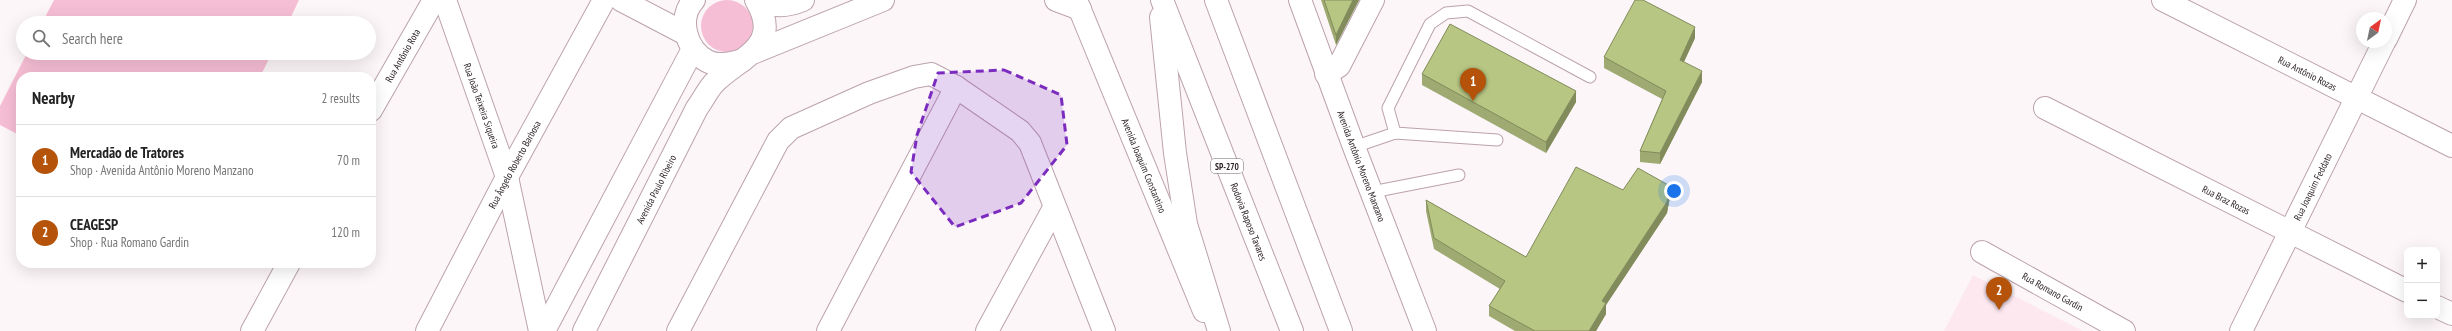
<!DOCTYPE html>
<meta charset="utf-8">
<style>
:root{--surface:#fff;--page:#f2f2f2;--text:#222;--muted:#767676;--line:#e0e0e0;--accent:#b45309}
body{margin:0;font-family:"PT Sans Narrow",sans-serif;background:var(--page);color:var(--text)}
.controls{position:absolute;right:12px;bottom:12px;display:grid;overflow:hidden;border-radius:8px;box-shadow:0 4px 16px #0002}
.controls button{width:36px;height:36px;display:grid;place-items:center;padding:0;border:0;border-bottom:1px solid var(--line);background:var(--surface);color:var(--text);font:20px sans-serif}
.compass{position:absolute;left:2356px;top:12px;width:36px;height:36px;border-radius:50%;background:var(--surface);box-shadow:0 4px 16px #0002;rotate:33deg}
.you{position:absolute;left:1674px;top:191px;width:14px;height:14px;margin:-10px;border:3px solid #fff;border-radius:50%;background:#1a73e8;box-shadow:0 0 0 6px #1a73e833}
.badge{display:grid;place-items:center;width:26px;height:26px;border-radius:50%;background:var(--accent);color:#fff;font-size:13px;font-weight:700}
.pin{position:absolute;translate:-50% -33px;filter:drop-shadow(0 1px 2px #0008)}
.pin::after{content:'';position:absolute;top:21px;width:14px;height:12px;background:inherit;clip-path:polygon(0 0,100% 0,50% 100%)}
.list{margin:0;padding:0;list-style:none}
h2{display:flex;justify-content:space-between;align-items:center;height:52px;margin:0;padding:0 16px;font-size:17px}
h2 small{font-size:13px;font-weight:400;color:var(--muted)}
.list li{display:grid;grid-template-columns:26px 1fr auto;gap:12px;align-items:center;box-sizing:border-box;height:72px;padding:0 16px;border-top:1px solid var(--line)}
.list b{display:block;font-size:15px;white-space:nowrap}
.list p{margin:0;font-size:13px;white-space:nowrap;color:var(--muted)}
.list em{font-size:13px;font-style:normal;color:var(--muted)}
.icon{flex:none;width:22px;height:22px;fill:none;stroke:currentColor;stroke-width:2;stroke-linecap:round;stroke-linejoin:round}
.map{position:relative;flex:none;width:2452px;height:331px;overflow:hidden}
.search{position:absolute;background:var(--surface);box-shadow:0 4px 16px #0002;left:16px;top:16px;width:360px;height:44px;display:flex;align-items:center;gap:10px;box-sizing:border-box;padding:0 14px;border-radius:22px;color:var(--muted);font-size:15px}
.panel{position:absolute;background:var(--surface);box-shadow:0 4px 16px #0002;left:16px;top:72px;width:360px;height:196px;border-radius:16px}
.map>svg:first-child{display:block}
.built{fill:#fde8f0}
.green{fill:#f6bed4}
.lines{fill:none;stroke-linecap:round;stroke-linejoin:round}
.lane-casing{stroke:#bca2ac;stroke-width:13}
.street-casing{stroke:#bca2ac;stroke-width:24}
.secondary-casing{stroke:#bca2ac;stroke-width:24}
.highway-casing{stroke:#bca2ac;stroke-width:24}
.lane{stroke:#fff;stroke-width:11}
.street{stroke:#fff;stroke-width:22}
.secondary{stroke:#fff;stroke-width:22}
.highway{stroke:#fff;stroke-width:22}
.wall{fill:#9eaa71}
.shaded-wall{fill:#818b5c}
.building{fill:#b8c683;stroke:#818b5c}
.marked{fill:#7b2cbf;fill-opacity:0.2;stroke:#7b2cbf;stroke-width:3;stroke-dasharray:8 5;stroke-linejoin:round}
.labels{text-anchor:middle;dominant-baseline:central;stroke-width:3;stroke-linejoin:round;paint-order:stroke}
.shield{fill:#fff;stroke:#6c6568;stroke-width:1}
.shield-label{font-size:9px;font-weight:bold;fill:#2d2327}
.street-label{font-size:10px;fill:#2d2327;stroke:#fff}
</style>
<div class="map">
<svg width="2452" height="331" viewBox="0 0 2452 331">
<rect width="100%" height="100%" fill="#fcf6f9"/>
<polygon class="built" points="1973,275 2083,331 1944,331"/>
<g class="green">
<circle cx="727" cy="26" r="26"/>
<polygon points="54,0 299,0 288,23 42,23"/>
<polygon points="27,53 272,53 260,77 21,77 21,136 0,125 0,106"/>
</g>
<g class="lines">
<g class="lane-casing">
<g id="lane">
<polyline points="1395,133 1388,108 1430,24 1446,13 1468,11 1590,77"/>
<polyline points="1354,147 1395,133 1497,140"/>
<polyline points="1372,192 1459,175"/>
</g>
</g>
<g class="street-casing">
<g id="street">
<path id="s1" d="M445,0L507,177L540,331"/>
<polyline points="621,0 686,34"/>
<path id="s2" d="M2163,0L2452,146"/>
<polyline points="2386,39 2405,0"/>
<polyline points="1326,74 1339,66 1373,0"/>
<path id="s3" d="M2045,108L2407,291"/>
<path id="s4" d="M371,110L434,0"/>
<path id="s5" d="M1982,252L2124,331"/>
<polyline points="2437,307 2452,314"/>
<polyline points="252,331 289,263"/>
<path id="s6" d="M427,331L507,177L604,0"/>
<polyline points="678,331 778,141 791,128 869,93 914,77 931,74 956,87 1020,131 1030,143 1104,331"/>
<polyline points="828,331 956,87"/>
<polyline points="987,331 1054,208"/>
<path id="s7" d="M2241,331L2384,42"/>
</g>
</g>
<g class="secondary-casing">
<g id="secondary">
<path d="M694,0C677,18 686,50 707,61C719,67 731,63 743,60"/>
<path d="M757,0C774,7 786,7 803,0"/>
<polyline points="1056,0 1080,9"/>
<path id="s8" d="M1076,0L1204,311"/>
<path id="s9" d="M1300,0L1354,147L1425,331"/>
<polyline points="755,52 883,0"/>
<polyline points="544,331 693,49"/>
<path id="s10" d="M584,331L697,108C703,100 708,89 715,82C742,56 783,46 756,0"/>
</g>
</g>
<g class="highway-casing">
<g id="highway">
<path id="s11" d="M1162,0L1292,331"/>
<polyline points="1216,0 1341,331"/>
<polyline points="1161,17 1175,153 1186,224 1219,331"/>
</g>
</g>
<use href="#lane" class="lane"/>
<use href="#street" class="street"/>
<use href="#secondary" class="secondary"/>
<use href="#highway" class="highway"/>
</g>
<g class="wall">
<polygon points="1321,0 1359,0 1336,45"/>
<polygon points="1695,38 1684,62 1702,82 1660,164 1640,162 1640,151 1662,99 1604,68 1604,57"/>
<polygon points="1422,74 1576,102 1546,153 1422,85"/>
<polygon points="1623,190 1670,197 1667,213 1606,305 1606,314 1596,331 1515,331 1489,316 1489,306 1500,289 1434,249 1426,211 1426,200 1526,257"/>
</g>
<g class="shaded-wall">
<polygon points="1353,0 1359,0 1336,45 1336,35"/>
<polygon points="1695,27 1695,38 1680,70 1680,60"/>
<polygon points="1702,71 1702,82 1660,164 1660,153"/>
<polygon points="1576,91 1576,102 1546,153 1546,142"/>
<polygon points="1670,186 1670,197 1667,213 1606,305 1606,314 1596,331 1589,331 1602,301"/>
</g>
<g class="building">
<polygon points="1324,0 1353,0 1336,35"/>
<polygon points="1635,0 1643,0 1695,27 1680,60 1702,71 1660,153 1640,151 1666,91 1604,57"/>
<polygon points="1450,24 1576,91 1546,142 1422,74"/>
<polygon points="1576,167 1623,190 1638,168 1670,186 1667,202 1602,301 1606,303 1589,331 1535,331 1489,306 1505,281 1434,238 1426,200 1526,257"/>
</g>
<path class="marked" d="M1004,70L1061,95L1067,145L1021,203L955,227L911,172L917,135L938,73Z"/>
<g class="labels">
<rect class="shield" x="1211" y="159" width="32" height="14" rx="3"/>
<g class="shield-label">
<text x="1227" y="166">SP-270</text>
</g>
<g class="street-label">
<text stroke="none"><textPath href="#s4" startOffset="63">Rua Antônio Rota</textPath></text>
<text stroke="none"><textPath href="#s2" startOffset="162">Rua Antônio Rozas</textPath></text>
<text stroke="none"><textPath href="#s1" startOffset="112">Rua João Teixeira Siqueira</textPath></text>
<text stroke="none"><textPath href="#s6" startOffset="188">Rua Ângelo Roberto Barbosa</textPath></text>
<text stroke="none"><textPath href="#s8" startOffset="179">Avenida Joaquim Constantino</textPath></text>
<text stroke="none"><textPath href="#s9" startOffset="177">Avenida Antônio Moreno Manzano</textPath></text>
<text stroke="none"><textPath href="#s7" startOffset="161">Rua Joaquim Feddato</textPath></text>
<text stroke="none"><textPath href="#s10" startOffset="159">Avenida Paulo Ribeiro</textPath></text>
<text stroke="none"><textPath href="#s3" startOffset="203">Rua Braz Rozas</textPath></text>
<text stroke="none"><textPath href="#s11" startOffset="238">Rodovia Raposo Tavares</textPath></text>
<text stroke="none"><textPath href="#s5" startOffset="81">Rua Romano Gardin</textPath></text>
</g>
</g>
</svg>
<div class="controls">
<button>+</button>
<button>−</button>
</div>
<svg class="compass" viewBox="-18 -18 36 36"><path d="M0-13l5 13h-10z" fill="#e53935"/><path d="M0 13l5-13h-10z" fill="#767676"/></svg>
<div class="you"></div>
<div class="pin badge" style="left:1473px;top:101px">1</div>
<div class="pin badge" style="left:1999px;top:310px">2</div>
<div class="search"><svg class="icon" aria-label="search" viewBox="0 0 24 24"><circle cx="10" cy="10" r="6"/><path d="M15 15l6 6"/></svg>Search here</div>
<section class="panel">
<h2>Nearby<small>2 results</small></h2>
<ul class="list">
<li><span class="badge">1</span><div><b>Mercadão de Tratores</b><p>Shop · Avenida Antônio Moreno Manzano</p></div><em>70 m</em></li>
<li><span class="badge">2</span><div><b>CEAGESP</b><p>Shop · Rua Romano Gardin</p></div><em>120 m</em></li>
</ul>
</section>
</div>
